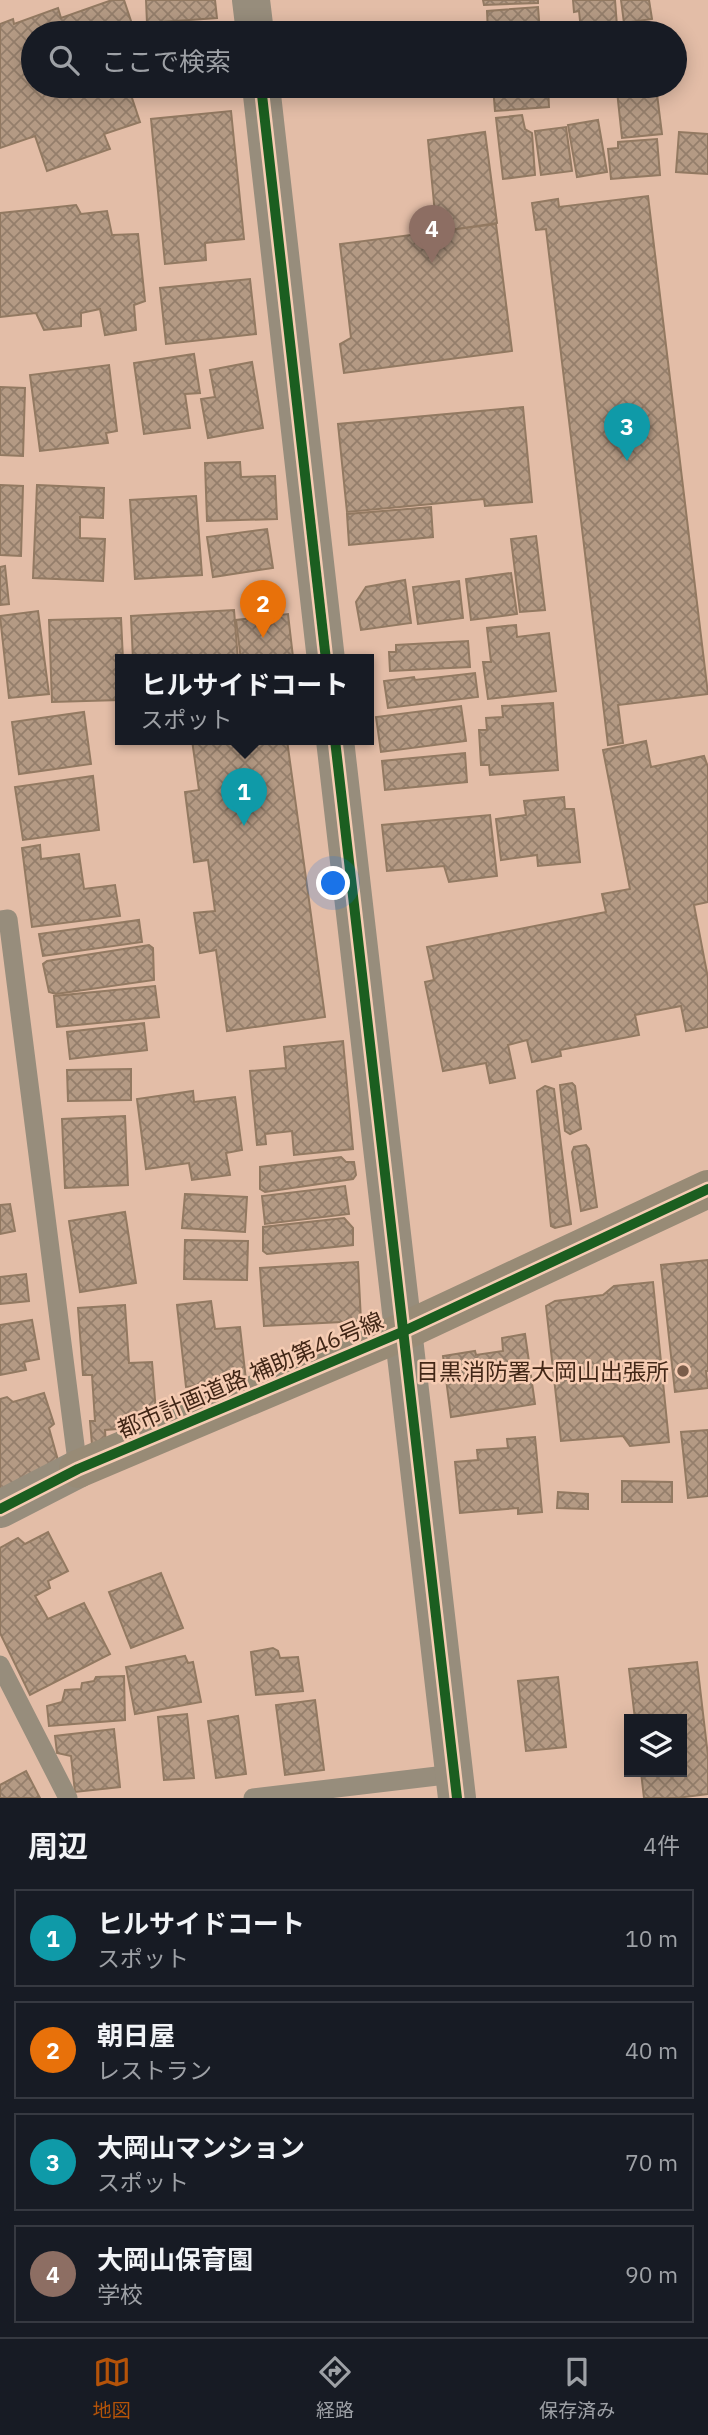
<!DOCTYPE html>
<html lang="ja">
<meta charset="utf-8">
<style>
:root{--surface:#171b24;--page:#242831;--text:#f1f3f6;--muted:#9ea1a6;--line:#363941;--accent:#b45309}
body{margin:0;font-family:"IBM Plex Sans","Noto Sans JP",sans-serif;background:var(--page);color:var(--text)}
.controls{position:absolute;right:21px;bottom:21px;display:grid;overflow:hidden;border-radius:0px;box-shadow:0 4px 18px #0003}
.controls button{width:63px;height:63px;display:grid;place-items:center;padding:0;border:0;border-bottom:2px solid var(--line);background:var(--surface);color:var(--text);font:35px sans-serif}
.you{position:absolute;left:334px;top:884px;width:24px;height:24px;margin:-18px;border:5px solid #fff;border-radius:50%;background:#1a73e8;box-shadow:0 0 0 10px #1a73e833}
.badge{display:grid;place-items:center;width:46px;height:46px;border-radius:50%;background:var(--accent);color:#fff;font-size:23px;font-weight:700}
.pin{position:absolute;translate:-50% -58px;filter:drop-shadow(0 2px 4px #0008)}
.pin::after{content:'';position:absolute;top:37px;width:24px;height:21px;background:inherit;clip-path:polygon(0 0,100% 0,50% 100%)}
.popup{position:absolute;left:115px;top:654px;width:259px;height:91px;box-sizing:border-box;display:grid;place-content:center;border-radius:0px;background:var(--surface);filter:drop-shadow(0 2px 5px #0005);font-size:23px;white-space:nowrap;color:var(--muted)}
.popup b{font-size:26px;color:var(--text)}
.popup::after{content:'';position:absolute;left:50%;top:100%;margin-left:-14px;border:14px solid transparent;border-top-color:var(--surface)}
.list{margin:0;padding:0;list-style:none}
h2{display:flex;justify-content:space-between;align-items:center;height:91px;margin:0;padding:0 28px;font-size:30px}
h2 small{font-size:23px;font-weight:400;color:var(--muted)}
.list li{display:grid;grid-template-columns:46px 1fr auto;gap:21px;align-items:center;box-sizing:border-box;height:98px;margin:0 14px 14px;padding:0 14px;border:2px solid var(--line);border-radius:0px}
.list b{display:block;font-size:26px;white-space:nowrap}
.list p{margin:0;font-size:23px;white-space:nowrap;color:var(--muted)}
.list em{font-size:23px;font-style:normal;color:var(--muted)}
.icon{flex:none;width:38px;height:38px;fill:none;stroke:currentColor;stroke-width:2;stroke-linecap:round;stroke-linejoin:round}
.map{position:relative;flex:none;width:708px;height:1798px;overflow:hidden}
.search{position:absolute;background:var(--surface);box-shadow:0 4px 18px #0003;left:21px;right:21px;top:21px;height:77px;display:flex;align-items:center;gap:18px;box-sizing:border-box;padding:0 24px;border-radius:38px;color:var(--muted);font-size:26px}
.sheet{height:539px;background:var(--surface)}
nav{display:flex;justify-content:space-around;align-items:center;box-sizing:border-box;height:98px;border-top:2px solid var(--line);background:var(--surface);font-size:19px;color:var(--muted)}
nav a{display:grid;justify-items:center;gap:4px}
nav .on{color:var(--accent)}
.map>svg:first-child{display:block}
.building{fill:url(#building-cross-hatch);stroke:#927961;stroke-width:2}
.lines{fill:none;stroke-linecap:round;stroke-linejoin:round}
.lane{stroke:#978d7c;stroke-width:19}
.street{stroke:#978d7c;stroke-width:38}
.secondary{stroke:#988b76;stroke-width:38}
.cycleway-casing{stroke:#f6ccb3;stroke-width:15}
.cycleway{stroke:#1b5e20;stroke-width:10}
.poi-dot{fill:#7a5c49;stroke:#f6ccb3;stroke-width:2.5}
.labels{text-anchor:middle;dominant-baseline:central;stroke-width:5;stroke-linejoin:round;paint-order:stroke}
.poi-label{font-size:23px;fill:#422717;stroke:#f6ccb3;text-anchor:end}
.street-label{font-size:23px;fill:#422717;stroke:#f6ccb3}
</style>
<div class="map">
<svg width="708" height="1798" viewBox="0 0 708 1798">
<defs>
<pattern id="building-cross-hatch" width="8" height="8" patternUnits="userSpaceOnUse" patternTransform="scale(1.75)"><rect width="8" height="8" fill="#b49a84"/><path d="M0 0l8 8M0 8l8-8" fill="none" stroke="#947e6b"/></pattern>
</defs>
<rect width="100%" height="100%" fill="#e3bda7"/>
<g class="building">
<polygon points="112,0 124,0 135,33 33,33 33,86 128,86 140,122 104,134 110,149 47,171 35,136 0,148 0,24 13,19 14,24 58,8 61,18"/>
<polygon points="146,0 215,0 217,18 147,23"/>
<polygon points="483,0 538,0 538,3 484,5"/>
<polygon points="573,0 615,0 617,26 581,30 579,11 574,12"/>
<polygon points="621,0 649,0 652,19 624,23"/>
<polygon points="538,7 540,33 488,33 487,11"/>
<polygon points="654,24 655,33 629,33 628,26"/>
<polygon points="226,28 226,33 152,33 152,32"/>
<polygon points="155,86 228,86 228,92 155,95"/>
<polygon points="493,86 548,86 549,107 495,111"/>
<polygon points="656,86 662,134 622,138 617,91"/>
<polygon points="231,111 244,239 205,243 206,260 165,264 151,119"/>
<polygon points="522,115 525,129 532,133 535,175 503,179 496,118"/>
<polygon points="598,120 607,172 577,177 568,125"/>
<polygon points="566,127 572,171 541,175 535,131"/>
<polygon points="485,132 497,223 451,230 448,216 435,214 428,140"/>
<polygon points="679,132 708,134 708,174 676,172"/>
<polygon points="657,139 660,175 611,179 608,149 618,148 618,142"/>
<polygon points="648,196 708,694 618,705 623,743 608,745 546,229 536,230 532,203 558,199 559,207"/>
<polygon points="76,205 81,214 107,211 112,235 138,234 145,301 134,305 136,330 105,335 100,309 81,313 81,326 44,330 36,313 0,317 0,213"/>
<polygon points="496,224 512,351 344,373 340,344 351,338 340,244"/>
<polygon points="250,279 256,334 166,344 160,288"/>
<polygon points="194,354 200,393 185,394 190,428 144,434 134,363"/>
<polygon points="252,362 263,428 208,438 201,399 215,397 210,370"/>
<polygon points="109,365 117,431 106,433 108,443 40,451 30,375"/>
<polygon points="0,387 25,388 23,456 0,455"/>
<polygon points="523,407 532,502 485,506 484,499 347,512 338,424"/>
<polygon points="240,462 241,477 275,476 277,519 207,521 205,463"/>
<polygon points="0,485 23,486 21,556 0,555"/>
<polygon points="37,485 104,488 103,518 80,517 80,538 105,539 103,581 33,578"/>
<polygon points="196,496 202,575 135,579 130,500"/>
<polygon points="431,507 433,537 349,545 347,514"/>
<polygon points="267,529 273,568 213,577 207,537"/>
<polygon points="536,536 545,610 520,612 511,539"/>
<polygon points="5,566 9,604 0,605 0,567"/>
<polygon points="511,573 517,614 471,620 466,579"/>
<polygon points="405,580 411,623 361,630 356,602 366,587"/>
<polygon points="459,581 463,618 418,624 413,587"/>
<polygon points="234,610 238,660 133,660 131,616"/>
<polygon points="38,611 49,694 9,698 0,616"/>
<polygon points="288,614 293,657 241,660 236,620"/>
<polygon points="121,618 123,660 120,660 120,700 52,702 49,620"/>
<polygon points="516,625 517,637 549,633 556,691 488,699 483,662 491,662 487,628"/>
<polygon points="468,641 470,667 390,671 389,652 396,652 396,645"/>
<polygon points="475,673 478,697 388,708 384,681 414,677 415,680"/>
<polygon points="553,703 558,770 490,775 489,765 481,765 479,730 487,730 486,718 503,717 502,706"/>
<polygon points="461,706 466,741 381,752 376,717"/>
<polygon points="84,712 91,764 19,774 12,722"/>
<polygon points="192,740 287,740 325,1017 227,1031 216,950 200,953 194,913 215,911 208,860 194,862 185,792 199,790"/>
<polygon points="646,741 651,767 704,756 708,767 708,902 694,905 708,978 708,1027 686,1031 681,1006 635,1015 639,1035 560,1050 561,1056 532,1062 527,1040 508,1045 515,1078 490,1083 486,1063 443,1071 425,982 434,980 427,947 606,912 602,894 630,889 603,750"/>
<polygon points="465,753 467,782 385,790 382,761"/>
<polygon points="93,776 99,830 23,840 15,787"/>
<polygon points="564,797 565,809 574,809 580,862 538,866 537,855 501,860 496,819 526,815 524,801"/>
<polygon points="490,815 497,876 449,882 444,866 387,871 382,825"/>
<polygon points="40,845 41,859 79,854 84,889 115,885 120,916 32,927 22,848"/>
<polygon points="139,920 142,942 43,956 39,934"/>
<polygon points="149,945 153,948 154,980 56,994 49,992 43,964 47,961"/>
<polygon points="155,986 159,1017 57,1027 54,996"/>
<polygon points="144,1023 147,1050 70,1059 67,1032"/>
<polygon points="343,1041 353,1149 294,1155 292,1131 265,1134 266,1144 257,1145 250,1071 286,1068 284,1047"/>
<polygon points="131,1069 131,1100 68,1101 67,1070"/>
<polygon points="572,1083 575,1086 581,1129 570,1134 565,1131 560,1085"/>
<polygon points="545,1086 554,1089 571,1224 555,1228 551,1226 537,1091"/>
<polygon points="193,1091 194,1102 235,1097 242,1150 226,1153 230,1175 192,1180 189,1163 146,1169 137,1099"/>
<polygon points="125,1116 128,1185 65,1188 62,1119"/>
<polygon points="586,1145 589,1149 597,1207 581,1211 572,1152 574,1147"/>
<polygon points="341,1157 346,1162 354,1162 356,1175 353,1179 265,1192 260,1189 260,1167"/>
<polygon points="345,1186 349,1214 265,1224 262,1196"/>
<polygon points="185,1194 247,1197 245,1232 182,1228"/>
<polygon points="10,1204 15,1231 0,1234 0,1205"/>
<polygon points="125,1212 136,1283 80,1292 69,1221"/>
<polygon points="344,1218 353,1228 353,1245 267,1254 263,1251 263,1227"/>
<polygon points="185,1240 248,1241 247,1280 184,1279"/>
<polygon points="708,1260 708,1371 706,1371 708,1388 675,1392 661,1265"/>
<polygon points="358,1262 361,1321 264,1326 260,1268"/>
<polygon points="26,1274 29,1301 0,1304 0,1277"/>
<polygon points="653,1282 669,1442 630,1446 623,1436 561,1441 546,1306 555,1301 603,1295 614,1286"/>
<polygon points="211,1301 215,1329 240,1327 246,1380 186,1387 177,1305"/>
<polygon points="125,1305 129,1363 152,1362 156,1412 141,1413 142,1427 105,1430 106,1444 92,1445 90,1421 95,1421 92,1375 83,1375 78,1308"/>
<polygon points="32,1320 39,1359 24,1362 26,1370 0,1375 0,1325"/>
<polygon points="525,1334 535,1404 451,1417 443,1356 475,1351 476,1355 503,1351 502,1338"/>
<polygon points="44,1393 54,1424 49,1428 59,1464 0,1490 0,1399 7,1397 13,1402"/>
<polygon points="708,1430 708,1496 688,1498 681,1432"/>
<polygon points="535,1437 542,1512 518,1514 518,1508 460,1513 455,1462 478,1460 477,1450 508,1448 507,1439"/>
<polygon points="622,1481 672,1482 672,1502 622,1502"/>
<polygon points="558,1492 588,1494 588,1509 557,1508"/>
<polygon points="48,1532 68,1571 48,1581 50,1588 35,1596 48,1619 84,1603 110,1654 30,1695 0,1633 0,1548 18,1538 25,1544"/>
<polygon points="161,1573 183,1628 131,1648 109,1592"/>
<polygon points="273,1648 278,1651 280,1658 298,1657 303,1691 256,1695 251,1652"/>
<polygon points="185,1656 188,1663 193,1662 201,1702 135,1714 126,1667"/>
<polygon points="697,1662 708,1756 708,1794 677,1798 644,1798 641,1772 682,1772 682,1719 635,1719 629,1669"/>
<polygon points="124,1676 125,1720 49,1726 47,1706 62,1702 65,1690 81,1689 82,1683 94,1681 96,1677"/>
<polygon points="558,1677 566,1747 526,1751 518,1681"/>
<polygon points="315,1700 324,1770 285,1775 276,1705"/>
<polygon points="187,1714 194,1778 164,1780 158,1717"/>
<polygon points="238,1716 246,1774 216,1778 208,1721"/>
<polygon points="114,1729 120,1787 75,1792 71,1756 57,1753 55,1736"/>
<polygon points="26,1771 40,1798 0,1798 0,1785"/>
</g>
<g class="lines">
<g class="lane">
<polyline points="0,920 8,919 78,1469"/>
<polyline points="0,1665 68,1798"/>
<polyline points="253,1798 454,1774"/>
</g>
<g class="street">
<polyline points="251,0 255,33"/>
<polyline points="261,86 326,660"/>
<polyline points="335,740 457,1798"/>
<polyline points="0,1509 78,1469"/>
</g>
<polyline class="secondary" points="78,1469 402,1332 708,1189"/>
<g class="cycleway-casing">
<g id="cycleway">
<polyline points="261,86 326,660"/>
<polyline points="335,740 457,1798"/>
<polyline points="0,1509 78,1469 402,1332 708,1189"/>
</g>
</g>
<use href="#cycleway" class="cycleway"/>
</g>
<circle class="poi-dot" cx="683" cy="1371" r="7"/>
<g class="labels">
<g class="poi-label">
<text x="669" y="1371">目黒消防署大岡山出張所</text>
</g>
<g class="street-label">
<text transform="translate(250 1374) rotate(-23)">都市計画道路 補助第46号線</text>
</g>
</g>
</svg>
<div class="controls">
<button><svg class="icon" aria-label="layers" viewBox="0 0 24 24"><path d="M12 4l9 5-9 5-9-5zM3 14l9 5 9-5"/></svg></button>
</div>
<div class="you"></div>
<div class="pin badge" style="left:244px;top:826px;background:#0f9aa8">1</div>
<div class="popup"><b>ヒルサイドコート</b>スポット</div>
<div class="pin badge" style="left:263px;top:638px;background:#e8710a">2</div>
<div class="pin badge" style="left:627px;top:461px;background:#0f9aa8">3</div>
<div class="pin badge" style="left:432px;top:263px;background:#8d6e63">4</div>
<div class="search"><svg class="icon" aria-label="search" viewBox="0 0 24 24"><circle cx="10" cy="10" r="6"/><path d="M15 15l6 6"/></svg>ここで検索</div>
</div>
<section class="sheet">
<h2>周辺<small>4件</small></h2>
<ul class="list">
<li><span class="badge" style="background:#0f9aa8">1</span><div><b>ヒルサイドコート</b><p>スポット</p></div><em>10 m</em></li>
<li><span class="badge" style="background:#e8710a">2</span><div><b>朝日屋</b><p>レストラン</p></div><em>40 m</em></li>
<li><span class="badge" style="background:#0f9aa8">3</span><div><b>大岡山マンション</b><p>スポット</p></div><em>70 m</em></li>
<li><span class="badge" style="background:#8d6e63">4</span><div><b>大岡山保育園</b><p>学校</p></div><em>90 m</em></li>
</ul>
</section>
<nav>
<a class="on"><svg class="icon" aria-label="map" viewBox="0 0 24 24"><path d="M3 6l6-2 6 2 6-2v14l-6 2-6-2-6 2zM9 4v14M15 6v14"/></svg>地図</a>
<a><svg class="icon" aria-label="directions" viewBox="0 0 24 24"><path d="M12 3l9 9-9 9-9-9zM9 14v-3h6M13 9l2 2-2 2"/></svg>経路</a>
<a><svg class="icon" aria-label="saved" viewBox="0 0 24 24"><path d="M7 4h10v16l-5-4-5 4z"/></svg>保存済み</a>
</nav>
